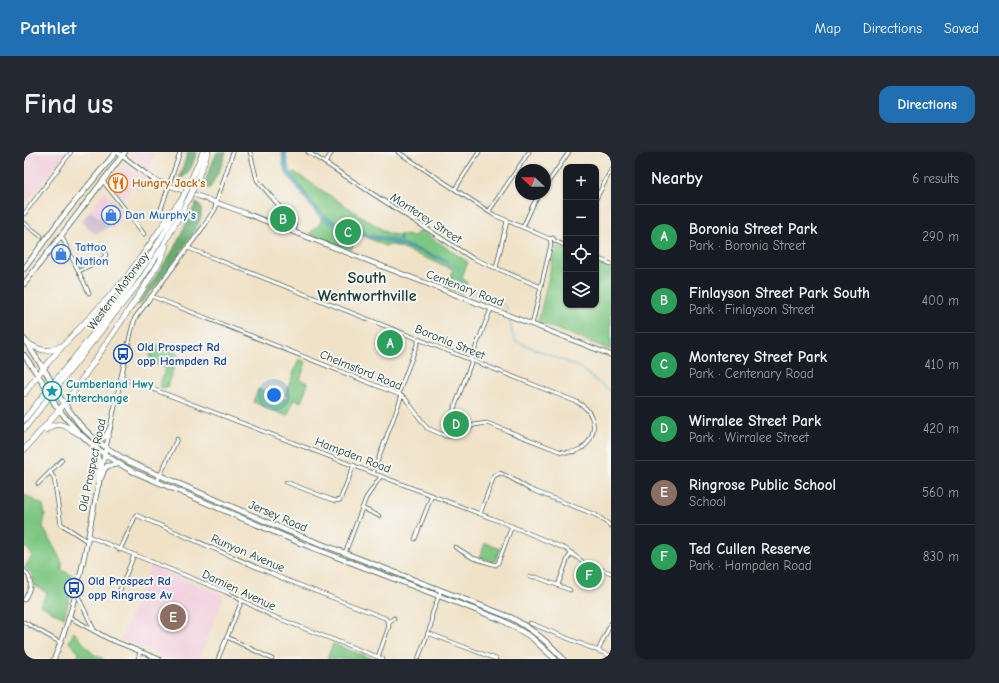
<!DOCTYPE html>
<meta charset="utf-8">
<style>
:root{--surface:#171b24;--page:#242831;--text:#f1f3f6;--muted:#9ea1a6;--line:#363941;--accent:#1f6fb2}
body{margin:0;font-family:"Comic Neue",sans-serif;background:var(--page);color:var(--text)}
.controls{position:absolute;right:12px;top:12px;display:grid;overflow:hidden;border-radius:8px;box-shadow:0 1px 3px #0004}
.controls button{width:36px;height:36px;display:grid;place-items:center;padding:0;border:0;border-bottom:1px solid var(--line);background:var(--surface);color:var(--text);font:20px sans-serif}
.compass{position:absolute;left:491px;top:12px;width:36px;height:36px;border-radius:50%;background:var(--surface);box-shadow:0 1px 3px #0004;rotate:292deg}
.you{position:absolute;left:250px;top:243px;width:14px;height:14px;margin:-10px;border:3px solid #fff;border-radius:50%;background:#1a73e8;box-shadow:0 0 0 6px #1a73e833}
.badge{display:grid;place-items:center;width:26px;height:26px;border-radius:50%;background:var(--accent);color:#fff;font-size:13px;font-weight:700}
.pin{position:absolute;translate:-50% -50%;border:2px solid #fff;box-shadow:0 1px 4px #0006}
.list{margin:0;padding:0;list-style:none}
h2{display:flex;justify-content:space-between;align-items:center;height:52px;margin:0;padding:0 16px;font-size:17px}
h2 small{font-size:13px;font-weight:400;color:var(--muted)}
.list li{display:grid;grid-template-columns:26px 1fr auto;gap:12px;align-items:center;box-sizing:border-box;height:64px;padding:0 16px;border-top:1px solid var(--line)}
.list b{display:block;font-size:15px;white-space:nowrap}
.list p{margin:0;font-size:13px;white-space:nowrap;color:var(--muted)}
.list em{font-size:13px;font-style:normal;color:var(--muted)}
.icon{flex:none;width:22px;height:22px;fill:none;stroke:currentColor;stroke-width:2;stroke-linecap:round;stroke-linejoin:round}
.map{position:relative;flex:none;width:587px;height:507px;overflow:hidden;border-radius:12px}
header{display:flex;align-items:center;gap:24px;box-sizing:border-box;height:56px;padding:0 20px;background:var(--accent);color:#fff}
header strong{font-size:19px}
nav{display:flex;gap:22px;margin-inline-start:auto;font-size:14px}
.intro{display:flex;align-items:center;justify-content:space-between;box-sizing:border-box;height:96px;padding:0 24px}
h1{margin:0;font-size:28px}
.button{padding:10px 18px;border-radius:12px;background:var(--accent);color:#fff;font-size:14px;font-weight:700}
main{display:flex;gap:24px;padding:0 24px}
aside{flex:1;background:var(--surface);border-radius:12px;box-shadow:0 1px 3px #0004}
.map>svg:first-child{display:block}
.built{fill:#f3cfde}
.industrial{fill:#cfbdce}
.green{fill:#7ec783;stroke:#4e825c}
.forest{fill:#66ac71;stroke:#427452}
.water{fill:#56b6d5;stroke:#3a7a84}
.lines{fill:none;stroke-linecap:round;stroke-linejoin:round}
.stream{stroke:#56b6d5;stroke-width:1}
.minor-casing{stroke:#3e564a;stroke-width:4.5}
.tertiary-casing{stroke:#3e564a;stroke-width:5}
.secondary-casing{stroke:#3e564a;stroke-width:5.5}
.trunk-casing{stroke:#3e564a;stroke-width:6}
.motorway-casing{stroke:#3e564a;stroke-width:6}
.minor{stroke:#fff;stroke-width:3}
.tertiary{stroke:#fff;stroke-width:3.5}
.secondary{stroke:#fff;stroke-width:4}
.trunk{stroke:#fff;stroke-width:4.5}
.motorway{stroke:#fff;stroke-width:5}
.trunk-bridge-casing{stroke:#3e564a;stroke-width:6;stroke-linecap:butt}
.motorway-bridge-casing{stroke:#3e564a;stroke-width:6;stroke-linecap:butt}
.trunk-bridge{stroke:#fff;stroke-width:4.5}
.motorway-bridge{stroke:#fff;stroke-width:5}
.labels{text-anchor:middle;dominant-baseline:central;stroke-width:4;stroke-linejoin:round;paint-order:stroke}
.food-label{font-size:12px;font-weight:bold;fill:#c56008;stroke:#f6f6f2;text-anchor:start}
.shop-label{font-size:12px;font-weight:bold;fill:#366cbe;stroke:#f6f6f2;text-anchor:start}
.street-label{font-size:12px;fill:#1f3d34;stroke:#f6f6f2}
.transit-label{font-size:12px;font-weight:bold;fill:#164399;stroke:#f6f6f2;text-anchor:start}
.culture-label{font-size:12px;font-weight:bold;fill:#0d838f;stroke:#f6f6f2;text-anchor:start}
.district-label{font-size:16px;font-weight:bold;fill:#1f3d34;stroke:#f6f6f2}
</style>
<header>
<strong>Pathlet</strong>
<nav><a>Map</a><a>Directions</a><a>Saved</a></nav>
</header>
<div class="intro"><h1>Find us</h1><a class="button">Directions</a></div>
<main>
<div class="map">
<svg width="587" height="507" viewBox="0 0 587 507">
<rect width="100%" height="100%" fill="#f6f6f2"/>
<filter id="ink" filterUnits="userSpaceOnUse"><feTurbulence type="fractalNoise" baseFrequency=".025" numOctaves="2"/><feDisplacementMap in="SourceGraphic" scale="8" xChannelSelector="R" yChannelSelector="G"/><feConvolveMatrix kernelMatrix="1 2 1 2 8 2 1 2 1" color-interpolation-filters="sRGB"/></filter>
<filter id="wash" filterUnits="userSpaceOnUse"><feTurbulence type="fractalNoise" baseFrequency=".012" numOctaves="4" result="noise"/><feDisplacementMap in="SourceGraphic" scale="16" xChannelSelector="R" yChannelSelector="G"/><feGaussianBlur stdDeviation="0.9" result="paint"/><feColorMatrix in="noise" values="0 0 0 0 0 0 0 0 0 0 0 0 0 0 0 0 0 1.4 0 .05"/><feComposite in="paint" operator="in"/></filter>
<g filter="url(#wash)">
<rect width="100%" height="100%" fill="#f0e2c7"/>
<g class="built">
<polygon points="0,0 42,0 0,54"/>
<polygon points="109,0 133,0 124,18 106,6 106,3"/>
<polygon points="101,13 120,26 114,41 109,34 99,48 87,32 87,30 98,14"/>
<polygon points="81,39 97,59 89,78 87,74 66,59 80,40"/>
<polygon points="38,95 44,108 40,115 28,109"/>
<polygon points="127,414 200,443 175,507 149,507 97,487"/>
</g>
<polygon class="industrial" points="66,59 87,74 72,82 57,70"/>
<g class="green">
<polygon points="270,20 365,82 390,84 396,78 444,110 438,125 443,131 438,141 422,135 429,117 369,93 361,94 340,84 333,84 327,98 285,82 297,70 296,61 268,23"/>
<polygon points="532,94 542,98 542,153 572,153 572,110 587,116 587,198 514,170"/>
<polygon points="129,191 155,201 142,237 135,234 142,216 125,210"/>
<polygon points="275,207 282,210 276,228 284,231 277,250 270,247 263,264 229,250 234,237 263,248 264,244 261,243"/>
<polygon points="0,342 19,353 21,363 19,375 38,410 38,418 51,425 40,466 16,453 23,441 10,433 8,422 1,415 8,404 4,397 0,395"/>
<polygon points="461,391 476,397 471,409 469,410 456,405"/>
<polygon points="50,480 69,502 80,507 53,507 55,501 45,490"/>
<polygon points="309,492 349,507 303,507"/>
</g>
<g class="forest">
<polygon points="164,0 173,0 167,16 160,25 155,26"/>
<polygon points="193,0 202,0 197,15 186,36 178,36"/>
<path d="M172,51L176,53C177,56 178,61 177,65C174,79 126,144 114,154L113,153L149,98Z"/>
</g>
<path class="water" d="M258,0H262C263,19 268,23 279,38C284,45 289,54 296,60C314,77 349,83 372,89H374L376,84L377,85L376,89L377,91L423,108L422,110C411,106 399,100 387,97C360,87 312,81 292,61L262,21L259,12Z"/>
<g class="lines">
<g class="stream">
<path d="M421,109L434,116C436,121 435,127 438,131C446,145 474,141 484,158"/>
<polyline points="486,170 489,184 492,189 555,215 587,240"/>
</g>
</g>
</g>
<g filter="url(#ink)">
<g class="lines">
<g class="minor-casing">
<g id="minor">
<polyline points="226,0 233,28 268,69 271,74 270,81"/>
<polyline points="284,0 448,106 517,135"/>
<polyline points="374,0 470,63 526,87 529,86 531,89 542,94"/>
<polyline points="301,11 308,0"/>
<polyline points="79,29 120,82"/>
<polyline points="521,35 545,0"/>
<polyline points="431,37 455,0"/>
<polyline points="572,47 587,18"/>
<polyline points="192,51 209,0"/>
<polyline points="465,59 505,0"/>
<polyline points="136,60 156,0"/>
<polyline points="0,62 47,0"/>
<polyline points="0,71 17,84"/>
<polyline points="499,75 509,53 516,42"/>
<polyline points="37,83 65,141"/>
<polyline points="572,106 587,112"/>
<polyline points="472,116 483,69"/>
<polyline points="55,119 77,108 82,103 80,98"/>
<path d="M127,144L376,243L381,246L403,276L422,284H433L450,273L463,271L535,299C567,308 584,266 553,250L164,96"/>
<polyline points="508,173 527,92 526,87"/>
<polyline points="97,225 480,371 542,397 560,411 587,421"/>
<polyline points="420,284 447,211 447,207 467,157"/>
<polyline points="26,320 30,326 37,372 63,389"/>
<polyline points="349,321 377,246 375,240 395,187"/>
<polyline points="133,330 153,287"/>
<polyline points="262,330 311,349 316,348 330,313"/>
<polyline points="14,332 38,308"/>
<polyline points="338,356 355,364"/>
<polyline points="456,362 470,324 476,321 487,326 505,337 572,363 587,374"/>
<polyline points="64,384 202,440 248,464 359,507"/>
<polyline points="391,387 408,343"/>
<polyline points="431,395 449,406 472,413 474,411 488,374"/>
<polyline points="96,398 112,363 260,427 361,466 364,469 365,474 354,505"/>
<polyline points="321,401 342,346 357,324"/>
<path d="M0,418C10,428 7,437 0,448"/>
<polyline points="506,425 512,425 546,438"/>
<polyline points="534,433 544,406 548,401"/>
<polyline points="52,440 70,478"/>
<polyline points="94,443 110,403"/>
<polyline points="0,470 37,491"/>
<polyline points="365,470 370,466"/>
<polyline points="506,471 587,504"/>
<polyline points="404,481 472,507"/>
<polyline points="203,485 248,507"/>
<polyline points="574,499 587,471"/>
<polyline points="114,507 116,500"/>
<polyline points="194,507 218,448"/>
<polyline points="394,507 407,473 408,462 417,438"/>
</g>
</g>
<g class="tertiary-casing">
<g id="tertiary">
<polyline points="82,295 107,180 111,166 180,74 191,57 192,51"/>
<polyline points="45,465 85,487 135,507"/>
</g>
</g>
<g class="secondary-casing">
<g id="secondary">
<polyline points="93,0 130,28 221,61 587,203"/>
<polyline points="76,323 82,295"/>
<path d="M30,507C54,451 63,389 75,329"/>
</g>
</g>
<g class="trunk-casing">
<g id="trunk">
<polyline points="0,117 36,68 92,0"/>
<polyline points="0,132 101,0"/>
<polyline points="0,187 23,222"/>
<polyline points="0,203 18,229"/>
<path d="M37,247C44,256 50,266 58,275C71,289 89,300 105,310L264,379L486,465C506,476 524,489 539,507"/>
<path d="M33,255C55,284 76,302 108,319L276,391L478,468L507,485L531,507"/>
<polyline points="72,288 81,285 86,276"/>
<polyline points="69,295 75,309 75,332"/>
<polyline points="77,326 80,318 83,314 95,312"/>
</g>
</g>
<g class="motorway-casing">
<g id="motorway">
<polyline points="165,33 179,0"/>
<polyline points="170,35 184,0"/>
<path d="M2,190C14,198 24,202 37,194"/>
<path d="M0,242C27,202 64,169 96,133C118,107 135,77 156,49"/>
<path d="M0,268C57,195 122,126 161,41"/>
<polyline points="0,277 117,128 139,94 164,48"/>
<path d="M22,278C34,267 44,275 55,282"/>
<polyline points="0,298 44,248 119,137 136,109 142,94"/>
</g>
</g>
<use href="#minor" class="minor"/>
<use href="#tertiary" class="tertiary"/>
<use href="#secondary" class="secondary"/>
<use href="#trunk" class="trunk"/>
<use href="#motorway" class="motorway"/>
<g class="trunk-bridge-casing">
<g id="trunk-bridge">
<polyline points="23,222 37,247"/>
<polyline points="18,229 32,254"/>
</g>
</g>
<g class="motorway-bridge-casing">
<g id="motorway-bridge">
<polyline points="161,41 165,33"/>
<polyline points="164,48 170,35"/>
</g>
</g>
<use href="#trunk-bridge" class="trunk-bridge"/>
<use href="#motorway-bridge" class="motorway-bridge"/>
</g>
</g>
<defs>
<g id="restaurant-ring" transform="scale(1)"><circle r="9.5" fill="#f6f6f2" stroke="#e8710a" stroke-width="1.5"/><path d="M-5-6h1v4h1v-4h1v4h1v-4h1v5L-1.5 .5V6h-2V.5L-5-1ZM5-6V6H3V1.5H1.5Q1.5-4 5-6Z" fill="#e8710a"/></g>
<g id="shop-ring" transform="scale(1)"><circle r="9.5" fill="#f6f6f2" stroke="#3f7fe0" stroke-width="1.5"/><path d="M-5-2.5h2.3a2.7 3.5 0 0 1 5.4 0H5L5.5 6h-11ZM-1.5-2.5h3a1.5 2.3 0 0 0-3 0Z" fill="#3f7fe0"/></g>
<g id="bus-ring" transform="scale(1)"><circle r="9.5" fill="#f6f6f2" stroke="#1a4fb4" stroke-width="1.5"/><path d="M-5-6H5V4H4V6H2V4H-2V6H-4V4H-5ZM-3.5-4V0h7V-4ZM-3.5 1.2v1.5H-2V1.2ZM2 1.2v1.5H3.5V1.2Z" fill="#1a4fb4"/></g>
<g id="sight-ring" transform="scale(1)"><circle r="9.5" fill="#f6f6f2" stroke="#0f9aa8" stroke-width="1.5"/><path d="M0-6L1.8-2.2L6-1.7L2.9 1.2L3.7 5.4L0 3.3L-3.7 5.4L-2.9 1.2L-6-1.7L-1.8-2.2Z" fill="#0f9aa8"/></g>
</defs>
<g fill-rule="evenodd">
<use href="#restaurant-ring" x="94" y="31"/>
<use href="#shop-ring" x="87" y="63"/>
<use href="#shop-ring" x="37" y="102"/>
<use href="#bus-ring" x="99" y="202"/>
<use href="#sight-ring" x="28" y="239"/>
<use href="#bus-ring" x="50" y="436"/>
</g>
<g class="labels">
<g class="food-label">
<text x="108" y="31">Hungry Jack's</text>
</g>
<g class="shop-label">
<text x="101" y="63">Dan Murphy's</text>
<text x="51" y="95">Tattoo<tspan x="51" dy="14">Nation</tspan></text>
</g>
<g class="street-label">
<text transform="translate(402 66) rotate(33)">Monterey Street</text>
<text transform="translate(441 136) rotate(21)">Centenary Road</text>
<text transform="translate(94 139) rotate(-53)">Western Motorway</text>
<text transform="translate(426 190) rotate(22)">Boronia Street</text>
<text transform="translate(337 218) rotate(22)">Chelmsford Road</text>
<text transform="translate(329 303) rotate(21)">Hampden Road</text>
<text transform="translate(68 313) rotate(-78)">Old Prospect Road</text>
<text transform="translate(254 364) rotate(23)">Jersey Road</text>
<text transform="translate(224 401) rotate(23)">Runyon Avenue</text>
<text transform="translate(215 438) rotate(25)">Damien Avenue</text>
</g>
<g class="transit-label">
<text x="113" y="195">Old Prospect Rd<tspan x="113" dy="14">opp Hampden Rd</tspan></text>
<text x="64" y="429">Old Prospect Rd<tspan x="64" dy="14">opp Ringrose Av</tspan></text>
</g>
<g class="culture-label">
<text x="42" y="232">Cumberland Hwy<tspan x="42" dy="14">Interchange</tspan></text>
</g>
<g class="district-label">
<text x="343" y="126">South<tspan x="343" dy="18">Wentworthville</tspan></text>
</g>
</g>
</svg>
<div class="controls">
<button>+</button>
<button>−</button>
<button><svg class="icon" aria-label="locate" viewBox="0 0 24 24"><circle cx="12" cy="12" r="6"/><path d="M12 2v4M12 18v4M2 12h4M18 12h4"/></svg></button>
<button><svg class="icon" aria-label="layers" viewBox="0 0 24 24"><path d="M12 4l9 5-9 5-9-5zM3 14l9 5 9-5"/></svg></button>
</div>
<svg class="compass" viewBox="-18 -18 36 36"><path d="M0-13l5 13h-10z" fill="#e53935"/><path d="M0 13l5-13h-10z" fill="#9ea1a6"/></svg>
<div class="you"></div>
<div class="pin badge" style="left:366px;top:191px;background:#2e9e5b">A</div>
<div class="pin badge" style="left:259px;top:67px;background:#2e9e5b">B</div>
<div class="pin badge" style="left:324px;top:80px;background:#2e9e5b">C</div>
<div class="pin badge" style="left:432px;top:272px;background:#2e9e5b">D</div>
<div class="pin badge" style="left:149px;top:465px;background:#8d6e63">E</div>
<div class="pin badge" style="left:565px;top:423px;background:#2e9e5b">F</div>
</div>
<aside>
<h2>Nearby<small>6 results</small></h2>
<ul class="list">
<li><span class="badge" style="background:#2e9e5b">A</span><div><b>Boronia Street Park</b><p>Park · Boronia Street</p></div><em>290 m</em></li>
<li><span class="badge" style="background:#2e9e5b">B</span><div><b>Finlayson Street Park South</b><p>Park · Finlayson Street</p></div><em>400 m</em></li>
<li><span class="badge" style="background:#2e9e5b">C</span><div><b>Monterey Street Park</b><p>Park · Centenary Road</p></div><em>410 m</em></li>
<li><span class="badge" style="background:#2e9e5b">D</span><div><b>Wirralee Street Park</b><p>Park · Wirralee Street</p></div><em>420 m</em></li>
<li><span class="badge" style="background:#8d6e63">E</span><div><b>Ringrose Public School</b><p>School</p></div><em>560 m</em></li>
<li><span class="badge" style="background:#2e9e5b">F</span><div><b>Ted Cullen Reserve</b><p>Park · Hampden Road</p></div><em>830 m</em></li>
</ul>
</aside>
</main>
